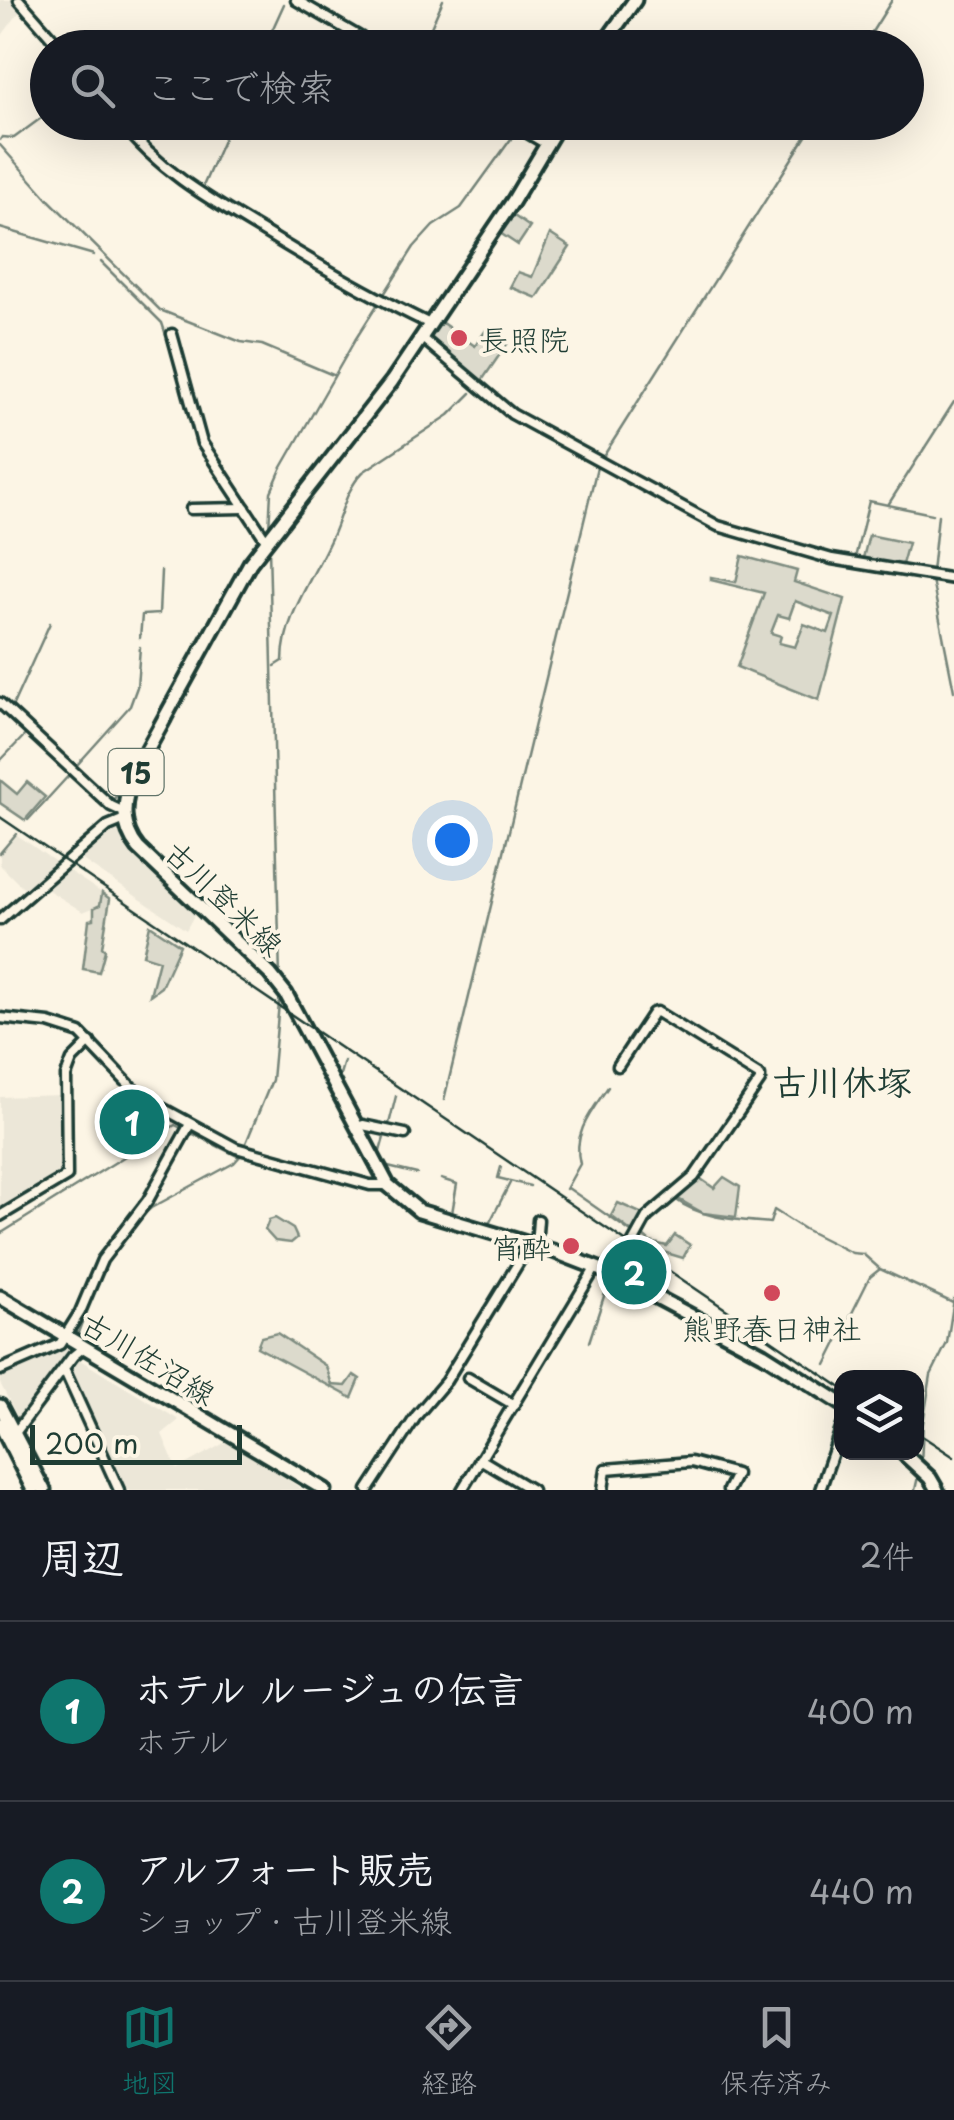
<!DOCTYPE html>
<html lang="ja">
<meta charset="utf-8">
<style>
:root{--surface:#171b24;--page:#242831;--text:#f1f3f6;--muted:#9ea1a6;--line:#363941;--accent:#0f766e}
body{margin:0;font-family:"Playpen Sans","Klee One",sans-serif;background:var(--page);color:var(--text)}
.controls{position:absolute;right:30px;bottom:30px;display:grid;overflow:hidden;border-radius:20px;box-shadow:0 10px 40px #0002}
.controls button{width:90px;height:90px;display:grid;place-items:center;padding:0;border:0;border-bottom:2px solid var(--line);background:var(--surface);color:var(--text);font:50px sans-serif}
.scale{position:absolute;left:30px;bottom:25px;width:212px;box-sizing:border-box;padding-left:10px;border:5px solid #1f3d34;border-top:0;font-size:28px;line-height:35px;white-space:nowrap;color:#1f3d34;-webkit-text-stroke:8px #fcf5e5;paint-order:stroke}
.you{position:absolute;left:452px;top:840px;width:35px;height:35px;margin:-25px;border:8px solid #fff;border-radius:50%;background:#1a73e8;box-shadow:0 0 0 15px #1a73e833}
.badge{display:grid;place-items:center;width:65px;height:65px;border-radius:50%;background:var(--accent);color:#fff;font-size:32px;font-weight:700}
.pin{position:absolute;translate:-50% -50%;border:5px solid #fff;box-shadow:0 2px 10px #0006}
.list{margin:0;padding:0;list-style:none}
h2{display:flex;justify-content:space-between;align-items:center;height:130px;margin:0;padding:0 40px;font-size:42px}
h2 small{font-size:32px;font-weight:400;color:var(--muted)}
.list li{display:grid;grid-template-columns:65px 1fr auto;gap:30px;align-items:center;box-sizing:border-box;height:180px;padding:0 40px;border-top:2px solid var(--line)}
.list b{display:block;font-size:38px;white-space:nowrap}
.list p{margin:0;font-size:32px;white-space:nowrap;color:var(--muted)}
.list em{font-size:32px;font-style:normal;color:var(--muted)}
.icon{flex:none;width:55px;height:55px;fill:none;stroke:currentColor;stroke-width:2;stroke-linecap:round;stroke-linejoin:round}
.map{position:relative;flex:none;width:954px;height:1490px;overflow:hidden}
.search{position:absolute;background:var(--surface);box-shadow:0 10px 40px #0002;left:30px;right:30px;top:30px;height:110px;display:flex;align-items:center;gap:25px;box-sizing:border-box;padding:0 35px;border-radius:55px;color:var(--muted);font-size:38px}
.sheet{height:490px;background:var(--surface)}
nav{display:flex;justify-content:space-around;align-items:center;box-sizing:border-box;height:140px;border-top:2px solid var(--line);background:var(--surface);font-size:28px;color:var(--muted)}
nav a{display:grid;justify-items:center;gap:5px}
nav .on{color:var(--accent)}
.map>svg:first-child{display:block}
.built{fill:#ece7d8}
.green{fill:#dcdacc;stroke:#7e8c80;stroke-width:2.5;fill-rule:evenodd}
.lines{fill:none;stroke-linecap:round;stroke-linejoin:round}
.stream{stroke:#758479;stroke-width:2.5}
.minor-casing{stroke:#1f3d34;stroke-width:15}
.primary-casing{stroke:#1f3d34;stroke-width:19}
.trunk-casing{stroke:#1f3d34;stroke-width:19}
.minor{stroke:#fcf5e5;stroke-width:8}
.primary{stroke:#fcf5e5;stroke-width:11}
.trunk{stroke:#fcf5e5;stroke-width:11}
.rail{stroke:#1f3d34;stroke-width:2.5}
.poi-dot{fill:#d1495b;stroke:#fcf5e5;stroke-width:4}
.labels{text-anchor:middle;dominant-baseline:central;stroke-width:8;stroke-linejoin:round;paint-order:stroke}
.shield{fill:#fcf5e5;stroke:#617469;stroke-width:2.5}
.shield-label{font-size:28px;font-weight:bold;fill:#1f3d34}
.poi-label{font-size:30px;fill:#1f3d34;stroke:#fcf5e5;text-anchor:start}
.street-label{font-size:30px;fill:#1f3d34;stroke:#fcf5e5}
.quarter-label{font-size:35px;font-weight:bold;fill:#1f3d34;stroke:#fcf5e5}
</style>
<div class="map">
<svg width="954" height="1490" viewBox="0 0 954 1490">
<rect width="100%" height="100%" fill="#fcf5e5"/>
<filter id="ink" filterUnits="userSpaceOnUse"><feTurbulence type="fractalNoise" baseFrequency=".01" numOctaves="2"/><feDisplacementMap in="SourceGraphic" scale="20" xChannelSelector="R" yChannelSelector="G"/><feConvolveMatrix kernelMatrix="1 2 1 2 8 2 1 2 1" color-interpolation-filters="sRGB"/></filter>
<g filter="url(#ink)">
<g class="built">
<polygon points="0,0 15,0 21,10 0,38"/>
<polygon points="113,827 136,855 198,908 186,930 78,857"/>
<polygon points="17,835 57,863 26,891 0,865 0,854"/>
<polygon points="63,867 102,893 100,905 83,912 42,886"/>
<polygon points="62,1095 62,1172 0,1208 0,1097"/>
<polygon points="629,1254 662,1276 654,1290 622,1274"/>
<polygon points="67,1347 69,1354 30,1404 17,1416 0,1383 0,1374 56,1348"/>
<polygon points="75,1357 179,1420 162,1434 177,1469 230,1440 303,1490 121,1490 67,1368"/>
</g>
<g class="green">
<polygon points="514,216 530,227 518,245 500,233"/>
<polygon points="550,234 570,247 537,298 510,287 518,272 532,277"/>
<polygon points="438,320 475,346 486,330 507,344 481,382 430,340"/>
<polygon points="869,535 908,543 901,568 862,562"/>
<path d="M742,556L797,571L794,582L845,599L819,700L737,667L764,593L711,580V577L736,582ZM795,601L834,616L828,633L804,624L795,647L779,643L781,636L771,633L778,615L789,618Z"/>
<polygon points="0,780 17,794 27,782 45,797 25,820 0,803"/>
<polygon points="102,893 110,899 102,947 105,950 99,972 83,969 89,920 94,919 94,908 100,905"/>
<polygon points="150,925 180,945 161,987 150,995 159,960 143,955"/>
<polygon points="698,1177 714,1188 724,1177 740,1187 736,1217 703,1213 673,1196"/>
<polygon points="618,1203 645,1215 632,1232 611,1216"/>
<polygon points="275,1218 293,1229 297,1238 291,1243 275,1241 265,1230 269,1220"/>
<polygon points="641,1234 650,1242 667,1246 675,1235 690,1245 683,1258 650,1248 637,1238"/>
<polygon points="277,1333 326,1366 332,1385 346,1386 354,1375 360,1379 352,1398 257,1347 261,1337"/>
</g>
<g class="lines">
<g class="stream">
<polyline points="264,48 284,4"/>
<polyline points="422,48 443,0"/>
<polyline points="591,48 626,0"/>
<polyline points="862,48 892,0"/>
<polyline points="0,140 2,137 14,138 48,113"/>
<polyline points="0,145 48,199 160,310 241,342 262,345 333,375"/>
<polyline points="204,184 231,122"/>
<polyline points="0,228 94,255"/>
<polyline points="101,262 162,323 166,335"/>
<polyline points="603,457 815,122"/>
<polyline points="932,514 888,505 954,402"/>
<polyline points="269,529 271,492 281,469 355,340 414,247 433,226 461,208 516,132"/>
<polyline points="269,547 280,979"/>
<polyline points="855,558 869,501 888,505"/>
<polyline points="932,572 938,515"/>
<polyline points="932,580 954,691"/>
<polyline points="140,638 142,615 159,614 161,571"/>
<path d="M275,666L283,661C283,616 315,576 332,536C342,514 346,489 363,472L449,415L471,393"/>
<polyline points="12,707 50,623"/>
<polyline points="0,761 27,733"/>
<polyline points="77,765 130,706 137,687 140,647"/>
<polyline points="114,799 126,779"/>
<polyline points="132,810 139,782 172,722"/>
<polyline points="132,816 134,830"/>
<polyline points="28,820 71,773"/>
<polyline points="0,853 16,834"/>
<polyline points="225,923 279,971"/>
<polyline points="344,1061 339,1078 361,1121"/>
<polyline points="444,1100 597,467"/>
<polyline points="389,1124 396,1096"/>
<polyline points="365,1130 379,1155 385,1134"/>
<polyline points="384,1166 417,1174"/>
<polyline points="501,1167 498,1178 530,1186"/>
<polyline points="441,1179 457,1184 452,1213"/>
<polyline points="568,1188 631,1232"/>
<path d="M566,1189L580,1164C572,1134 591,1112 608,1087"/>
<path d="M675,1199C701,1219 738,1220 770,1223L774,1210L804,1229L852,1253L863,1254L880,1269L953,1303"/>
<polyline points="653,1207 666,1196"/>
<polyline points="457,1215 465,1217"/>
<polyline points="469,1219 486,1224 490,1222 510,1183"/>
<polyline points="134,1223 151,1208 234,1163 241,1155 272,1080 280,992"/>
<polyline points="0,1234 175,1125 239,1157"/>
<polyline points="614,1266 641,1221"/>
<polyline points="76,1338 103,1267 118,1246"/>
<polyline points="589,1342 608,1284"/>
<polyline points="826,1365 870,1277 880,1269"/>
<polyline points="47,1384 73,1346"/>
<polyline points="14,1421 30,1406"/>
<polyline points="921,1464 923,1424 931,1375 947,1343 954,1299"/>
<polyline points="915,1490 919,1472"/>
</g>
<g class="minor-casing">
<g id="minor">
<polyline points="19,0 61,48"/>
<polyline points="296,0 379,48"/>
<path d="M121,122C158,170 209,199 261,230C316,264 371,296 430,324"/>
<polyline points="509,122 548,145"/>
<polyline points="172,334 202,443 266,540"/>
<polyline points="421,337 512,414 718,526 832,559 954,579"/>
<polyline points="191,509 245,508"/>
<polyline points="0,703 111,806 124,812"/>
<polyline points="0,920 108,826 125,819"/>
<polyline points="0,1018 49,1023 80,1033 140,1096 236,1148 370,1185 388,1185"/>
<polyline points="357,1128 363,1125 405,1134"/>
<polyline points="0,1216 67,1176 66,1076 72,1060 90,1042"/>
<polyline points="536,1246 538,1220"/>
<polyline points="615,1275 647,1217 694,1177 760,1081 760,1076 657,1012 653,1013 618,1066"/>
<polyline points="64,1369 119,1490"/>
<polyline points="0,1370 60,1344 80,1312 102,1260 148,1200 190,1124"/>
<polyline points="468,1378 514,1405"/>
<polyline points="15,1433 73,1356 84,1347"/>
<polyline points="480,1459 532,1490"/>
<polyline points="368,1490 417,1415 446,1381 530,1244"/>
<polyline points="462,1490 596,1267"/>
<polyline points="603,1490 606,1469 691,1462 736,1474 728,1490"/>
<polyline points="820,1490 842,1426"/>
</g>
</g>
<g class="primary-casing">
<g id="primary">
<polyline points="601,48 635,0"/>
<path d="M560,122L513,201L392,381L250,563L131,779C123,804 121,827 138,848L270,974L286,994L388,1185L419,1211L553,1251L615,1275L763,1354L842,1404"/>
<polyline points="0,1297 325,1490"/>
<polyline points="902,1452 930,1478 937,1490"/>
</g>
</g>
<g class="trunk-casing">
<g id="trunk">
<polyline points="0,1406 44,1490"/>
<polyline points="0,1424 33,1490"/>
</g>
</g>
<use href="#minor" class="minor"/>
<use href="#primary" class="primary"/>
<use href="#trunk" class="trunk"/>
<g class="rail">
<polyline points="0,817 842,1388"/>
<polyline points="916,1432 954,1457"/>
</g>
</g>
</g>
<g class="poi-dot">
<circle cx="459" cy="338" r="10"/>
<circle cx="571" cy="1246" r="10"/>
<circle cx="772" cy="1293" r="10"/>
</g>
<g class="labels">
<rect class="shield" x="108.5" y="749" width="55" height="46" rx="8"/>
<g class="shield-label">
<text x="136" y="772">15</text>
</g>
<g class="poi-label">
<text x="479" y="338">長照院</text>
<text x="551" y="1246" text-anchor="end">宵酔</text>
<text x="772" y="1327" text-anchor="middle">熊野春日神社</text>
</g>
<g class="street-label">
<text transform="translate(225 897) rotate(44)">古川登米線</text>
<text transform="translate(149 1357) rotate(31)">古川佐沼線</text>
</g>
<g class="quarter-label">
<text x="842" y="1080">古川休塚</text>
</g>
</g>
</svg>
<div class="controls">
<button><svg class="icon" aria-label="layers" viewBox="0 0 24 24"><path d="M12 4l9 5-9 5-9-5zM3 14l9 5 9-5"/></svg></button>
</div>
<div class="scale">200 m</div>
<div class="you"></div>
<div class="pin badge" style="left:132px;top:1122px">1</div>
<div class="pin badge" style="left:634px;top:1272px">2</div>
<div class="search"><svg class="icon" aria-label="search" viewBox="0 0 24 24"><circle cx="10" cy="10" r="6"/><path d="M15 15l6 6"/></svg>ここで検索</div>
</div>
<section class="sheet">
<h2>周辺<small>2件</small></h2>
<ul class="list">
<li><span class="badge">1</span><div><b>ホテル ルージュの伝言</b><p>ホテル</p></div><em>400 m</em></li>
<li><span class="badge">2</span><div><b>アルフォート販売</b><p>ショップ · 古川登米線</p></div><em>440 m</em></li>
</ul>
</section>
<nav>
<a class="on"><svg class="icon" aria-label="map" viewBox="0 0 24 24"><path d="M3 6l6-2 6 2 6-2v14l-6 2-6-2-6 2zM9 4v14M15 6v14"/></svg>地図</a>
<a><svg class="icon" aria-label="directions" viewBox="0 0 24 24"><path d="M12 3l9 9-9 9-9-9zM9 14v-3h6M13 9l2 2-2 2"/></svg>経路</a>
<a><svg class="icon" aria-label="saved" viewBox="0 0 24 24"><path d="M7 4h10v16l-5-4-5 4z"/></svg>保存済み</a>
</nav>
